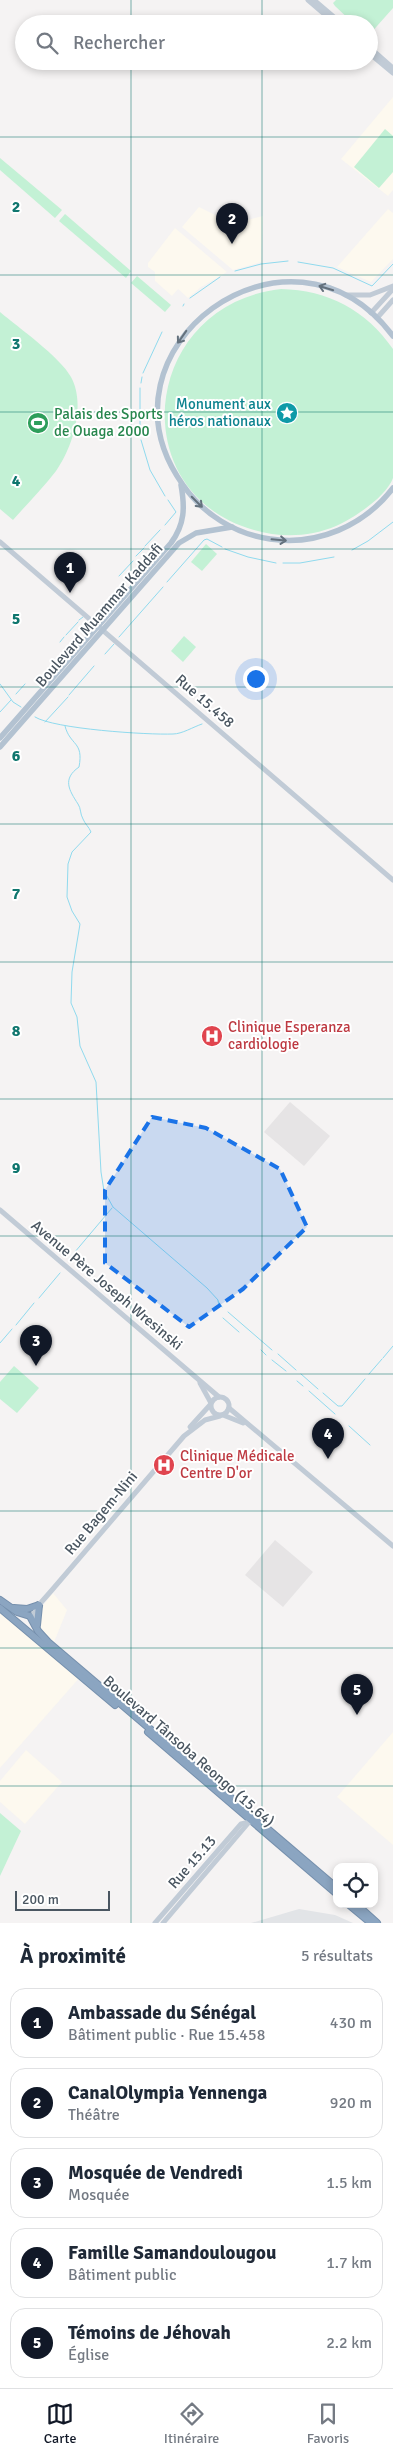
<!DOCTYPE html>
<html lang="fr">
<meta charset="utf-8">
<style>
:root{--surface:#fff;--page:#f6f6f7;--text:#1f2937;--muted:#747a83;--line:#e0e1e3;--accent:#111827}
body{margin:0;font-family:Signika,sans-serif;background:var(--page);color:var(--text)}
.controls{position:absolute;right:15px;bottom:15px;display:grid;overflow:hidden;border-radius:10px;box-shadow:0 2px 8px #0003}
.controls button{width:45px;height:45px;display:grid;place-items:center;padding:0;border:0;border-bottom:1px solid var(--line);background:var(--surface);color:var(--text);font:25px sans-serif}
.scale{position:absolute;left:15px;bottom:12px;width:95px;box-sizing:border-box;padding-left:5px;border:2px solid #4a5661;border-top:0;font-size:14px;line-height:18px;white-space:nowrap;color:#4a5661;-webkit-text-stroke:4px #fff;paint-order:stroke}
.you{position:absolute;left:255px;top:678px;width:18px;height:18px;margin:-12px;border:4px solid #fff;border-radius:50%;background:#1a73e8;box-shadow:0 0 0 8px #1a73e833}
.badge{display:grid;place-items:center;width:32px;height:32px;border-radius:50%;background:var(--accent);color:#fff;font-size:16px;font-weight:700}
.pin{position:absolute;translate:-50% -41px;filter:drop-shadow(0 1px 2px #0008)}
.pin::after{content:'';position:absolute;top:26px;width:18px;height:15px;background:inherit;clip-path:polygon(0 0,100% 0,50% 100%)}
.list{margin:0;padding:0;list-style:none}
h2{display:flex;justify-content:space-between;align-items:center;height:65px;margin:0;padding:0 20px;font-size:21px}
h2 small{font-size:16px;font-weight:400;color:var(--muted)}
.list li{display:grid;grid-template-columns:32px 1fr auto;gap:15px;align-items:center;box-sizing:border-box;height:70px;margin:0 10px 10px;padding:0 10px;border:1px solid var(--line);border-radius:15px}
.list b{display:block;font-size:19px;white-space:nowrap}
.list p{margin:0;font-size:16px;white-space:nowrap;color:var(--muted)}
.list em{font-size:16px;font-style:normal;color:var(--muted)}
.icon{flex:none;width:28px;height:28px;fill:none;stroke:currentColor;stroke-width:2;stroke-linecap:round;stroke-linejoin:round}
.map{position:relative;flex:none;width:393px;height:1923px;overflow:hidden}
.search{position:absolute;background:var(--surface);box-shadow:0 2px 8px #0003;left:15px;right:15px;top:15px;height:55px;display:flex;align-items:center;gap:12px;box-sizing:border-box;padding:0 18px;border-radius:28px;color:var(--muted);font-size:19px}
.sheet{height:465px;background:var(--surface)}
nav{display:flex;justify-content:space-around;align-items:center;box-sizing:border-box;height:70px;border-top:1px solid var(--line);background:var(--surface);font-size:14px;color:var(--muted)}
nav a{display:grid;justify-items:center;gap:2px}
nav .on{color:var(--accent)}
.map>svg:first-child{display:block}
.commercial{fill:#fdf9ef}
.education{fill:#e6e4e5}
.airport{fill:#e2e4e7}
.green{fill:#c3f1d5}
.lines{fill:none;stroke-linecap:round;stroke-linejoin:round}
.stream{stroke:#90daee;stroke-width:1}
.highway-casing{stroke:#7690ad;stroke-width:8}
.secondary{stroke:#c1cbd6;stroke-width:5}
.primary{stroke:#b3c2d1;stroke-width:5.5}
.highway{stroke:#8ba5c1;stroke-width:6}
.oneway{stroke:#64717d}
.marked{fill:#1a73e8;fill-opacity:0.2;stroke:#1a73e8;stroke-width:4;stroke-dasharray:10 6;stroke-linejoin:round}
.grid{fill:none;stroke:#0f766e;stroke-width:1;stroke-opacity:0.55}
.labels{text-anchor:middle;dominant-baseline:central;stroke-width:4;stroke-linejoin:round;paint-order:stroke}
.culture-label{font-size:15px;fill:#0d838f;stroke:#fff;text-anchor:end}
.leisure-label{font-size:15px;fill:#27864d;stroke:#fff;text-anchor:start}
.street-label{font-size:15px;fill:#4a5661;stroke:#fff}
.health-label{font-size:15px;fill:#be3a42;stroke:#fff;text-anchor:start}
.grid-label{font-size:16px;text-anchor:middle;font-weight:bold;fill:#0f766e;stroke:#fff;stroke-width:4;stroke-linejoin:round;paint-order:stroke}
</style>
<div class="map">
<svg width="393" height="1923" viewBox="0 0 393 1923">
<rect width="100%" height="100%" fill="#f5f3f3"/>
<g class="commercial">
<polygon points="393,97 393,190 388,196 341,159"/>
<polygon points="199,207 219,217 232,219 244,221 263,216 261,262 233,270 182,227"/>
<polygon points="388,209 393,213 393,259 371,282 337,267"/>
<polygon points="175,228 227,272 201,287 188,298 178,289 172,296 155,281 155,272 148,267 148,263"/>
<polygon points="53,1593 67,1610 54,1642 40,1628 37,1621 42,1607"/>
<polygon points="0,1608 81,1676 0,1768"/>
<polygon points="393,1732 393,1845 337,1797"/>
<polygon points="26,1750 62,1782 25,1824 0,1802 0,1781"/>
</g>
<g class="education">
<polygon points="290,1102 330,1136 304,1166 264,1132"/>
<polygon points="275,1540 313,1572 283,1607 245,1575"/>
</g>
<polygon class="airport" points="299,1909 335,1915 353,1923 251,1923"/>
<g class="green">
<polygon points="336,0 393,0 393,8 369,35 369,24 354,24 335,6 333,3"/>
<polygon points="385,129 393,136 393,172 379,188 354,167"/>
<polygon points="0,158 62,210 55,218 0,170"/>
<polygon points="65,214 131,271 126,278 59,221"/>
<polygon points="137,276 171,305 165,312 131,283"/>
<path d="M281,289C328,290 366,310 393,349C393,382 393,414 393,447C393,456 393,469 393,478C386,497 354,518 336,526C310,537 281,538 254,530C122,493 141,305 281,289Z"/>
<path d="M0,312C19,328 60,357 71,377C86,404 73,447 56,471C43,488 27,504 13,520L0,509Z"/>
<polygon points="206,544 217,554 202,571 191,562"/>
<polygon points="184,636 196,647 183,662 171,651"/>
<polygon points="14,1366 39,1388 17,1413 0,1399 0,1382"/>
<polygon points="0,1813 21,1831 0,1876"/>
</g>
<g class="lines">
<g class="stream">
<polyline points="298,262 333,268 372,286 393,264"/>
<polyline points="235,271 261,264 288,261"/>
<polyline points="190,298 220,277"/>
<polyline points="183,306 184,304"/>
<polyline points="143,373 162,332"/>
<polyline points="141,383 142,377"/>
<polyline points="140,433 140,388"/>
<polyline points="141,440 150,470 165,496"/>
<polyline points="165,525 176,512 168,500"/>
<polyline points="145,546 160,530"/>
<polyline points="225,549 248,557 276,563"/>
<polyline points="352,550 368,541 393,522"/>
<polyline points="136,556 144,548"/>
<polyline points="283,563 300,563 334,557"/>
<polyline points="119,576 133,561"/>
<polyline points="167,582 204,540 207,539 222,547"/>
<polyline points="79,620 83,617"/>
<polyline points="66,635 78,622"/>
<polyline points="119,637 163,587"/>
<polyline points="60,642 64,637"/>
<polyline points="105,654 114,644"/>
<polyline points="0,684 13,702 21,707"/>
<polyline points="16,694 25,684"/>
<polyline points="69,695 94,666"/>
<polyline points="0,712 11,700"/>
<path d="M35,717C54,729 147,735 173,734C182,734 193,727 202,724"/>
<polyline points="45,722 68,697"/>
<path d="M65,726C70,746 84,741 79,767C62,779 69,790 78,804C81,808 80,814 83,819C85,824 89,827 91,832L72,852L68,864L67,897L72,911L80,924L72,972L71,1003L77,1017L80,1046L96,1082L101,1172L104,1191L113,1207L207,1288L218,1300L219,1306"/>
<polyline points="69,1259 112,1208"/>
<polyline points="39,1298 60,1273"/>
<polyline points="218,1301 222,1307"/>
<polyline points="228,1312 272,1350"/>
<polyline points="223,1318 239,1332"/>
<polyline points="16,1325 34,1303"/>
<polyline points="0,1343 12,1329"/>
<polyline points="261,1350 266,1355"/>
<polyline points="278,1354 296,1370"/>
<polyline points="383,1358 393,1346"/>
<polyline points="272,1360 286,1371"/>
<polyline points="301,1374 318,1389"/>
<polyline points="369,1374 382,1359"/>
<polyline points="297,1381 303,1386"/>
<polyline points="309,1391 335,1414"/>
<polyline points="323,1393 338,1406 342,1406 365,1379"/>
<polyline points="349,1426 370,1445"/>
</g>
<g class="highway-casing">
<g id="highway">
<polyline points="0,1600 17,1612 30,1616 38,1631 48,1642 337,1888"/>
<polyline points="0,1608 115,1705"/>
<polyline points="14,1608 27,1609 39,1605"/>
<polyline points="37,1625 39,1605"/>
<polyline points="148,1732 337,1894"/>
<polyline points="348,1904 371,1923"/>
<polyline points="356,1904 377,1923"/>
</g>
</g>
<g class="secondary">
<polyline points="308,0 336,24"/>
<polyline points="314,0 342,24"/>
<polyline points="369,47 393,68"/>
<polyline points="369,53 393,73"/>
<polyline points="346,295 370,295 393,286"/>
<polyline points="371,313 393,289"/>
<polyline points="377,318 393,300"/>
<polyline points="0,542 393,880"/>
<polyline points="0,1210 219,1397"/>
<polyline points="200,1383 211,1403"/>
<circle cx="220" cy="1406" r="9"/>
<polyline points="229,1408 393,1546"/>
<polyline points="223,1415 243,1423"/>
<polyline points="190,1427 210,1405"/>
<polyline points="32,1619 37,1607 52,1590 184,1436 205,1420 220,1416"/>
<polyline points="155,1923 241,1824 254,1821"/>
<polyline points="163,1923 250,1821"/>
</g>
<g class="primary">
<path d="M393,336C289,199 86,349 183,485C203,514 235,534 270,539C317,546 364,526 393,488"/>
<path d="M0,738L171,543C185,524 185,507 181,485"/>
<polyline points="0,747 179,543 196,533 232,527"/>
</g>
<use href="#highway" class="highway"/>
</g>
<defs><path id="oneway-shaft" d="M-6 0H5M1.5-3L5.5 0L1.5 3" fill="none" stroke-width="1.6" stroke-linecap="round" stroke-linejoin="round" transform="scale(1.25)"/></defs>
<g class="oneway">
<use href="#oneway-shaft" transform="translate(326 288) rotate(-163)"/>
<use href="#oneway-shaft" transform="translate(182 337) rotate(125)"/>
<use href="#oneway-shaft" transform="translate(197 502) rotate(45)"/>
<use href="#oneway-shaft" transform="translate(279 540) rotate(5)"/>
</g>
<path class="marked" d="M152,1117L206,1128L280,1169L307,1227L243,1289L189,1327L105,1263V1190Z"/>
<path class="grid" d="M131,0V24M262,0V24M131,61V1923M262,61V1923M0,137H393M0,275H393M0,412H393M0,549H393M0,687H393M0,824H393M0,962H393M0,1099H393M0,1236H393M0,1374H393M0,1511H393M0,1648H393M0,1786H393"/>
<defs>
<g id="sight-disc" transform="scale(1.125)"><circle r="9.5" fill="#0f9aa8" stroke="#fff"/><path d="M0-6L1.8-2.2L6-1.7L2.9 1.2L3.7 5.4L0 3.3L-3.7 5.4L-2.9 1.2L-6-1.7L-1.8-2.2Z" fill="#fff"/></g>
<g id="stadium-disc" transform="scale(1.125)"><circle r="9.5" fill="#2e9e5b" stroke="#fff"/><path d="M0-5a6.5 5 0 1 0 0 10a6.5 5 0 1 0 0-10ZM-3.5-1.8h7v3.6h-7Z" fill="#fff"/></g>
<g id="hospital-disc" transform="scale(1.125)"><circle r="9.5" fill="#e0444e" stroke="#fff"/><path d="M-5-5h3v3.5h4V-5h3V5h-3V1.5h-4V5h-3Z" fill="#fff"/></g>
</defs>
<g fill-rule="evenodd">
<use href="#sight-disc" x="287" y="413"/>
<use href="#stadium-disc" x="38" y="423"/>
<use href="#hospital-disc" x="212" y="1036"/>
<use href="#hospital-disc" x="164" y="1465"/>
</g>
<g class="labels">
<g class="culture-label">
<text x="271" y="404">Monument aux<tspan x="271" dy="17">héros nationaux</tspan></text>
</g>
<g class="leisure-label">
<text x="54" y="414">Palais des Sports<tspan x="54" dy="17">de Ouaga 2000</tspan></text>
</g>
<g class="street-label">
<text transform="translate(99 615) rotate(-49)">Boulevard Muammar Kaddafi</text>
<text transform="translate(205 701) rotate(41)">Rue 15.458</text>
<text transform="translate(107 1285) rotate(40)">Avenue Père Joseph Wresinski</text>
<text transform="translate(101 1513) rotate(-50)">Rue Bagem-Nini</text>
<text transform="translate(189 1751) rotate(41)">Boulevard Tânsoba Reongo (15.64)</text>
<text transform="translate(192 1862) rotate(-49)">Rue 15.13</text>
</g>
<g class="health-label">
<text x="228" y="1027">Clinique Esperanza<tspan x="228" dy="17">cardiologie</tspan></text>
<text x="180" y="1456">Clinique Médicale<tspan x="180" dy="17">Centre D'or</tspan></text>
</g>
</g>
<g class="grid-label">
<text x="16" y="212">2</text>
<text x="16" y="349">3</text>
<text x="16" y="486">4</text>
<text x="16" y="624">5</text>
<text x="16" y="761">6</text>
<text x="16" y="899">7</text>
<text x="16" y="1036">8</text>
<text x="16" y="1173">9</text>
</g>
</svg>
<div class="controls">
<button><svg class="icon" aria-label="locate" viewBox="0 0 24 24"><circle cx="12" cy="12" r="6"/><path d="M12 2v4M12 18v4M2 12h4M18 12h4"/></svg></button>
</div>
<div class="scale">200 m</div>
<div class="you"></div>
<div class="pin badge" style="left:70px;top:593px">1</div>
<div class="pin badge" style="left:232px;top:244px">2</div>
<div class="pin badge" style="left:36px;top:1366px">3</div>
<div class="pin badge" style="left:328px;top:1459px">4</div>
<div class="pin badge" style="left:357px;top:1715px">5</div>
<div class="search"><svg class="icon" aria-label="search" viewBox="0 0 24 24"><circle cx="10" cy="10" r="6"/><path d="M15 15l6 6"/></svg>Rechercher</div>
</div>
<section class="sheet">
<h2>À proximité<small>5 résultats</small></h2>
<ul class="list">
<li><span class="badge">1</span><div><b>Ambassade du Sénégal</b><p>Bâtiment public · Rue 15.458</p></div><em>430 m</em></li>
<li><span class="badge">2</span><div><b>CanalOlympia Yennenga</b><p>Théâtre</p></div><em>920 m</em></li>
<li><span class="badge">3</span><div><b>Mosquée de Vendredi</b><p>Mosquée</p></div><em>1.5 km</em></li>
<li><span class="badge">4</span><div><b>Famille Samandoulougou</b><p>Bâtiment public</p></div><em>1.7 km</em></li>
<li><span class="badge">5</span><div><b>Témoins de Jéhovah</b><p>Église</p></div><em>2.2 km</em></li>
</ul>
</section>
<nav>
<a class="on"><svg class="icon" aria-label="map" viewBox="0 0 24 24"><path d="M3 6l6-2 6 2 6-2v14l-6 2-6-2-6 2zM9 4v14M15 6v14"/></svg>Carte</a>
<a><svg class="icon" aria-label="directions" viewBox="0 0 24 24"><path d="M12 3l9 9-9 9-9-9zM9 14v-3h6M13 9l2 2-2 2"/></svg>Itinéraire</a>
<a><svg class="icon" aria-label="saved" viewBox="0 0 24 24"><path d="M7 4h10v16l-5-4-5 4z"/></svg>Favoris</a>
</nav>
